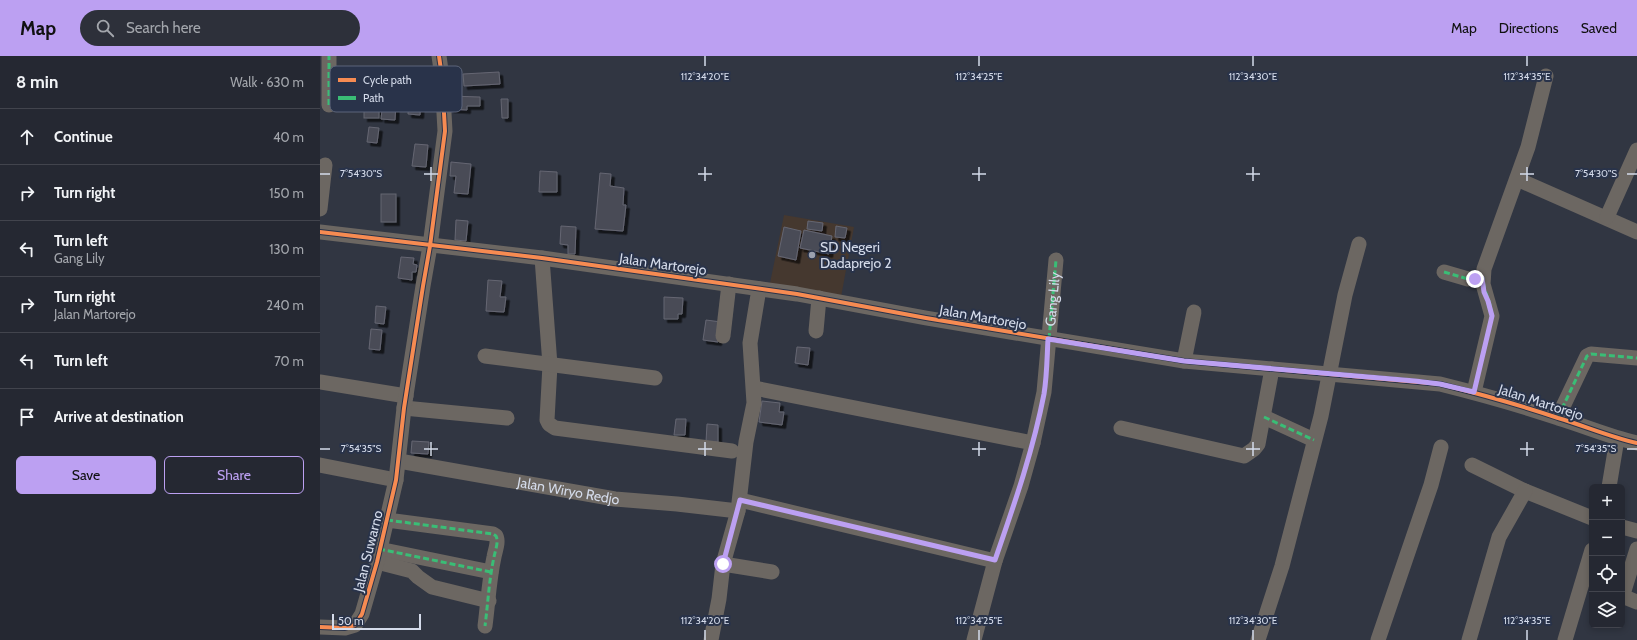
<!DOCTYPE html>
<meta charset="utf-8">
<style>
:root{--surface:#252832;--page:#2d303a;--text:#f1f3f6;--muted:#a3a6ac;--line:#42444d;--accent:#bca0f2}
body{margin:0;font-family:Cabin,sans-serif;background:var(--page);color:var(--text)}
.controls{position:absolute;right:12px;bottom:12px;display:grid;overflow:hidden;border-radius:6px;box-shadow:0 2px 6px #0003}
.controls button{width:36px;height:36px;display:grid;place-items:center;padding:0;border:0;border-bottom:1px solid var(--line);background:var(--surface);color:var(--text);font:20px sans-serif}
.scale{position:absolute;left:12px;bottom:10px;width:89px;box-sizing:border-box;padding-left:4px;border:2px solid #d4dbea;border-top:0;font-size:11px;line-height:14px;white-space:nowrap;color:#d4dbea;-webkit-text-stroke:3px #29334a;paint-order:stroke}
.stop{position:absolute;width:12px;height:12px;margin:-9px;border:3px solid #bca0f2;border-radius:50%;background:#fff}
.stop.end{background:#bca0f2;border-color:#fff;box-shadow:0 1px 4px #0008}
.list{margin:0;padding:0;list-style:none}
h2{display:flex;justify-content:space-between;align-items:center;height:52px;margin:0;padding:0 16px;font-size:17px}
h2 small{font-size:13px;font-weight:400;color:var(--muted)}
.list li{display:grid;grid-template-columns:26px 1fr auto;gap:12px;align-items:center;box-sizing:border-box;height:56px;padding:0 16px;border-top:1px solid var(--line)}
.list b{display:block;font-size:15px;white-space:nowrap}
.list p{margin:0;font-size:13px;white-space:nowrap;color:var(--muted)}
.list em{font-size:13px;font-style:normal;color:var(--muted)}
.actions{display:flex;gap:8px;padding:12px 16px}
.actions a{flex:1;padding:9px 0;border:1px solid var(--accent);border-radius:6px;text-align:center;font-size:14px;color:var(--accent)}
.actions .main{background:var(--accent);color:#111}
.icon{flex:none;width:22px;height:22px;fill:none;stroke:currentColor;stroke-width:2;stroke-linecap:round;stroke-linejoin:round}
.map{position:relative;flex:none;width:1317px;height:584px;overflow:hidden}
header{display:flex;align-items:center;gap:24px;box-sizing:border-box;height:56px;padding:0 20px;background:var(--accent);color:#111}
header strong{font-size:19px}
nav{display:flex;gap:22px;margin-inline-start:auto;font-size:14px}
.search{width:280px;height:36px;background:var(--page);display:flex;align-items:center;gap:10px;box-sizing:border-box;padding:0 14px;border-radius:22px;color:var(--muted);font-size:15px}
main{display:flex}
aside{flex:1;background:var(--surface)}
.map>svg:first-child{display:block}
.industrial{fill:#45382f}
.building{fill:#4a4c57;stroke:#656672;filter:url(#shadow)}
.lines{fill:none;stroke-linecap:round;stroke-linejoin:round}
.minor{stroke:#6c6762;stroke-width:15}
.quiet{stroke:#3abd76;stroke-width:3;stroke-dasharray:6 3;stroke-linecap:butt}
.cycleway-casing{stroke:#29334a;stroke-width:6}
.cycleway{stroke:#f68b52;stroke-width:4}
.route{stroke:#bca0f2;stroke-width:5}
.ticks{fill:none;stroke:#d4dbea;stroke-width:1.5}
.poi-dot{fill:#9ba1af;stroke:#29334a;stroke-width:1.5}
.labels{text-anchor:middle;dominant-baseline:central;stroke-width:4;stroke-linejoin:round;paint-order:stroke}
.poi-label{font-size:14px;fill:#d4dbea;stroke:#29334a;text-anchor:start}
.street-label{font-size:14px;fill:#d4dbea;stroke:#29334a}
.key{fill:#29334a;stroke:#5c657a;stroke-width:1}
.key-label{font-size:11px;fill:#d4dbea}
.ticks-label{font-size:10px;text-anchor:middle;fill:#d4dbea;stroke:#29334a;stroke-width:4;stroke-linejoin:round;paint-order:stroke}
</style>
<header>
<strong>Map</strong>
<div class="search"><svg class="icon" aria-label="search" viewBox="0 0 24 24"><circle cx="10" cy="10" r="6"/><path d="M15 15l6 6"/></svg>Search here</div>
<nav><a>Map</a><a>Directions</a><a>Saved</a></nav>
</header>
<main>
<aside>
<h2>8 min<small>Walk · 630 m</small></h2>
<ul class="list">
<li><svg class="icon" aria-label="ahead" viewBox="0 0 24 24"><path d="M12 20V5M6 11l6-6 6 6"/></svg><div><b>Continue</b></div><em>40 m</em></li>
<li><svg class="icon" aria-label="right" viewBox="0 0 24 24"><path d="M7 20v-9h11M14 6l5 5-5 5"/></svg><div><b>Turn right</b></div><em>150 m</em></li>
<li><svg class="icon" aria-label="left" viewBox="0 0 24 24"><path d="M17 20v-9H6M10 6l-5 5 5 5"/></svg><div><b>Turn left</b><p>Gang Lily</p></div><em>130 m</em></li>
<li><svg class="icon" aria-label="right" viewBox="0 0 24 24"><path d="M7 20v-9h11M14 6l5 5-5 5"/></svg><div><b>Turn right</b><p>Jalan Martorejo</p></div><em>240 m</em></li>
<li><svg class="icon" aria-label="left" viewBox="0 0 24 24"><path d="M17 20v-9H6M10 6l-5 5 5 5"/></svg><div><b>Turn left</b></div><em>70 m</em></li>
<li><svg class="icon" aria-label="arrive" viewBox="0 0 24 24"><path d="M6 21V4h12l-3 4 3 4H6"/></svg><div><b>Arrive at destination</b></div></li>
</ul>
<div class="actions"><a class="main">Save</a><a>Share</a></div>
</aside>
<div class="map">
<svg width="1317" height="584" viewBox="0 0 1317 584">
<defs>
<filter id="shadow"><feDropShadow dx="3.5" dy="3.5" stdDeviation="0" flood-color="#0009"/></filter>
</defs>
<rect width="100%" height="100%" fill="#313642"/>
<polygon class="industrial" points="464,159 534,171 521,241 450,227"/>
<g class="building">
<polygon points="179,16 180,28 144,30 143,18"/>
<polygon points="89,39 101,40 100,59 88,58"/>
<polygon points="130,40 160,41 160,50 147,50 147,54 130,53"/>
<rect x="44" y="43" width="15" height="19"/>
<polygon points="181,43 188,43 188,62 182,62"/>
<polygon points="63,45 76,46 75,64 61,63"/>
<polygon points="49,71 59,72 57,87 47,86"/>
<polygon points="95,88 108,89 106,111 92,110"/>
<polygon points="131,106 151,108 148,138 134,137 136,120 130,120"/>
<polygon points="220,115 237,116 237,136 219,136"/>
<polygon points="280,117 291,118 290,130 304,132 303,149 306,149 303,175 275,173"/>
<rect x="61" y="138" width="15" height="28"/>
<polygon points="136,164 148,165 146,185 135,184"/>
<polygon points="488,165 503,167 502,175 487,173"/>
<polygon points="241,170 256,171 255,198 248,198 248,189 240,188"/>
<polygon points="516,170 527,172 525,182 515,181"/>
<polygon points="464,171 481,175 476,204 458,200"/>
<polygon points="484,174 512,180 509,198 480,192"/>
<polygon points="81,201 94,202 93,208 97,209 96,216 92,216 92,224 78,222"/>
<polygon points="168,224 182,225 180,241 186,241 184,256 166,255"/>
<polygon points="344,241 363,242 362,258 358,258 358,263 344,263"/>
<polygon points="56,250 66,251 64,268 55,267"/>
<polygon points="386,264 401,266 398,286 383,284"/>
<polygon points="51,273 62,274 60,294 49,293"/>
<polygon points="477,291 490,292 488,309 475,307"/>
<polygon points="442,345 460,347 459,356 464,356 462,369 439,366"/>
<polygon points="356,363 366,363 365,379 354,379"/>
<polygon points="387,368 398,369 398,386 386,386"/>
<polygon points="92,385 109,386 108,398 91,397"/>
</g>
<g class="lines">
<g class="minor">
<polyline points="9,49 9,0"/>
<polyline points="1197,123 1317,176"/>
<polyline points="0,153 5,109"/>
<polyline points="1287,161 1317,94"/>
<path d="M0,176L222,202L477,238L606,262L864,305L1120,328C1160,338 1200,349 1238,362C1265,370 1290,381 1317,387"/>
<polyline points="222,202 230,309 227,364 229,368 235,372 412,395"/>
<polyline points="1124,216 1148,223 1163,222"/>
<polyline points="496,275 499,242"/>
<polyline points="403,280 409,228"/>
<polyline points="165,300 335,322"/>
<polyline points="864,305 874,256"/>
<polyline points="0,326 86,340"/>
<polyline points="434,332 713,387"/>
<polyline points="1154,336 1172,260 1163,228 1164,213 1208,91 1226,20"/>
<polyline points="84,352 187,362"/>
<polyline points="944,361 994,384"/>
<polyline points="1238,361 1267,300 1271,298 1317,302"/>
<polyline points="801,372 924,400 934,393 938,388 952,313"/>
<path id="s1" d="M79,405L295,443L357,448L418,455"/>
<polyline points="0,409 76,424"/>
<polyline points="1152,409 1205,435 1272,462"/>
<polyline points="1289,431 1297,383"/>
<polyline points="420,444 675,505"/>
<path d="M67,464L173,478L176,480C179,486 175,495 174,501C169,524 168,547 165,570"/>
<polyline points="1302,471 1317,475"/>
<polyline points="59,493 171,516"/>
<polyline points="1317,493 1303,538 1307,542 1317,546"/>
<polyline points="57,506 92,515 98,521 112,531 169,545"/>
<polyline points="403,508 452,516"/>
<polyline points="0,571 25,572 35,569 42,558 57,506 76,424 84,352 103,230 110,190 125,75 122,21 119,0"/>
<polyline points="391,584 399,543 403,508 418,455 426,386 434,347 430,287 439,233"/>
<polyline points="654,584 675,505 701,430 713,387 724,336 736,204"/>
<polyline points="938,584 962,510 1001,360 1025,239 1039,188"/>
<polyline points="1058,584 1111,429 1121,391"/>
<polyline points="1149,584 1179,481 1205,435"/>
<polyline points="1245,584 1272,494"/>
</g>
<g class="quiet">
<polyline points="9,49 9,0"/>
<path d="M1124,216L1148,223L1163,222C1163,237 1174,249 1171,264L1154,336"/>
<path id="s2" d="M729,283L736,204"/>
<polyline points="944,361 994,384"/>
<polyline points="1238,361 1267,300 1271,298 1317,302"/>
<path d="M67,464L173,478L176,480C179,486 175,495 174,501C169,524 168,547 165,570"/>
<polyline points="59,493 171,516"/>
</g>
<g class="cycleway-casing">
<g id="cycleway">
<path d="M0,176L222,202L477,238L606,262L864,305L1120,328C1160,338 1200,349 1238,362C1265,370 1290,381 1317,387"/>
<polyline points="0,571 25,572 35,569 42,558 57,506 76,424 84,352 103,230 110,190 125,75 122,21 119,0"/>
</g>
</g>
<use href="#cycleway" class="cycleway"/>
</g>
<g class="lines">
<path class="route" d="M403,508L420,444L675,504C694,449 713,395 724,338C727,320 727,301 728,283L864,305L1095,325L1120,328L1154,336L1172,260L1168,245L1164,236L1162,222L1155,223"/>
</g>
<path class="ticks" d="M385,0V10M659,0V10M933,0V10M1207,0V10M111,111V125M385,111V125M659,111V125M933,111V125M1207,111V125M0,118H10M104,118H118M378,118H392M652,118H666M926,118H940M1200,118H1214M1307,118H1317M111,386V400M385,386V400M659,386V400M933,386V400M1207,386V400M0,393H10M104,393H118M378,393H392M652,393H666M926,393H940M1200,393H1214M1307,393H1317M385,574V584M659,574V584M933,574V584M1207,574V584"/>
<circle class="poi-dot" cx="492" cy="199" r="4"/>
<g class="labels">
<g class="poi-label">
<text x="500" y="191">SD Negeri<tspan x="500" dy="16">Dadaprejo 2</tspan></text>
</g>
<g class="street-label">
<text transform="translate(343 208) rotate(8)">Jalan Martorejo</text>
<text stroke="none"><textPath href="#s2" startOffset="40">Gang Lily</textPath></text>
<text transform="translate(663 261) rotate(10)">Jalan Martorejo</text>
<text transform="translate(1221 346) rotate(18)">Jalan Martorejo</text>
<text stroke="none"><textPath href="#s1" startOffset="172">Jalan Wiryo Redjo</textPath></text>
<text transform="translate(48 495) rotate(-76)">Jalan Suwarno</text>
</g>
</g>
<rect x="10" y="10" width="132" height="46" rx="6" class="key"/>
<rect x="18" y="22" width="18" height="4" fill="#f68b52"/>
<rect x="18" y="40" width="18" height="4" fill="#3abd76"/>
<g class="key-label">
<text x="43" y="28">Cycle path</text>
<text x="43" y="46">Path</text>
</g>
<g class="ticks-label">
<text x="385" y="24">112°34'20"E</text>
<text x="659" y="24">112°34'25"E</text>
<text x="933" y="24">112°34'30"E</text>
<text x="1207" y="24">112°34'35"E</text>
<text x="41" y="121">7°54'30"S</text>
<text x="1276" y="121">7°54'30"S</text>
<text x="41" y="396">7°54'35"S</text>
<text x="1276" y="396">7°54'35"S</text>
<text x="385" y="568">112°34'20"E</text>
<text x="659" y="568">112°34'25"E</text>
<text x="933" y="568">112°34'30"E</text>
<text x="1207" y="568">112°34'35"E</text>
</g>
</svg>
<div class="controls">
<button>+</button>
<button>−</button>
<button><svg class="icon" aria-label="locate" viewBox="0 0 24 24"><circle cx="12" cy="12" r="6"/><path d="M12 2v4M12 18v4M2 12h4M18 12h4"/></svg></button>
<button><svg class="icon" aria-label="layers" viewBox="0 0 24 24"><path d="M12 4l9 5-9 5-9-5zM3 14l9 5 9-5"/></svg></button>
</div>
<div class="scale">50 m</div>
<div class="stop" style="left:403px;top:508px"></div>
<div class="stop end" style="left:1155px;top:223px"></div>
</div>
</main>
